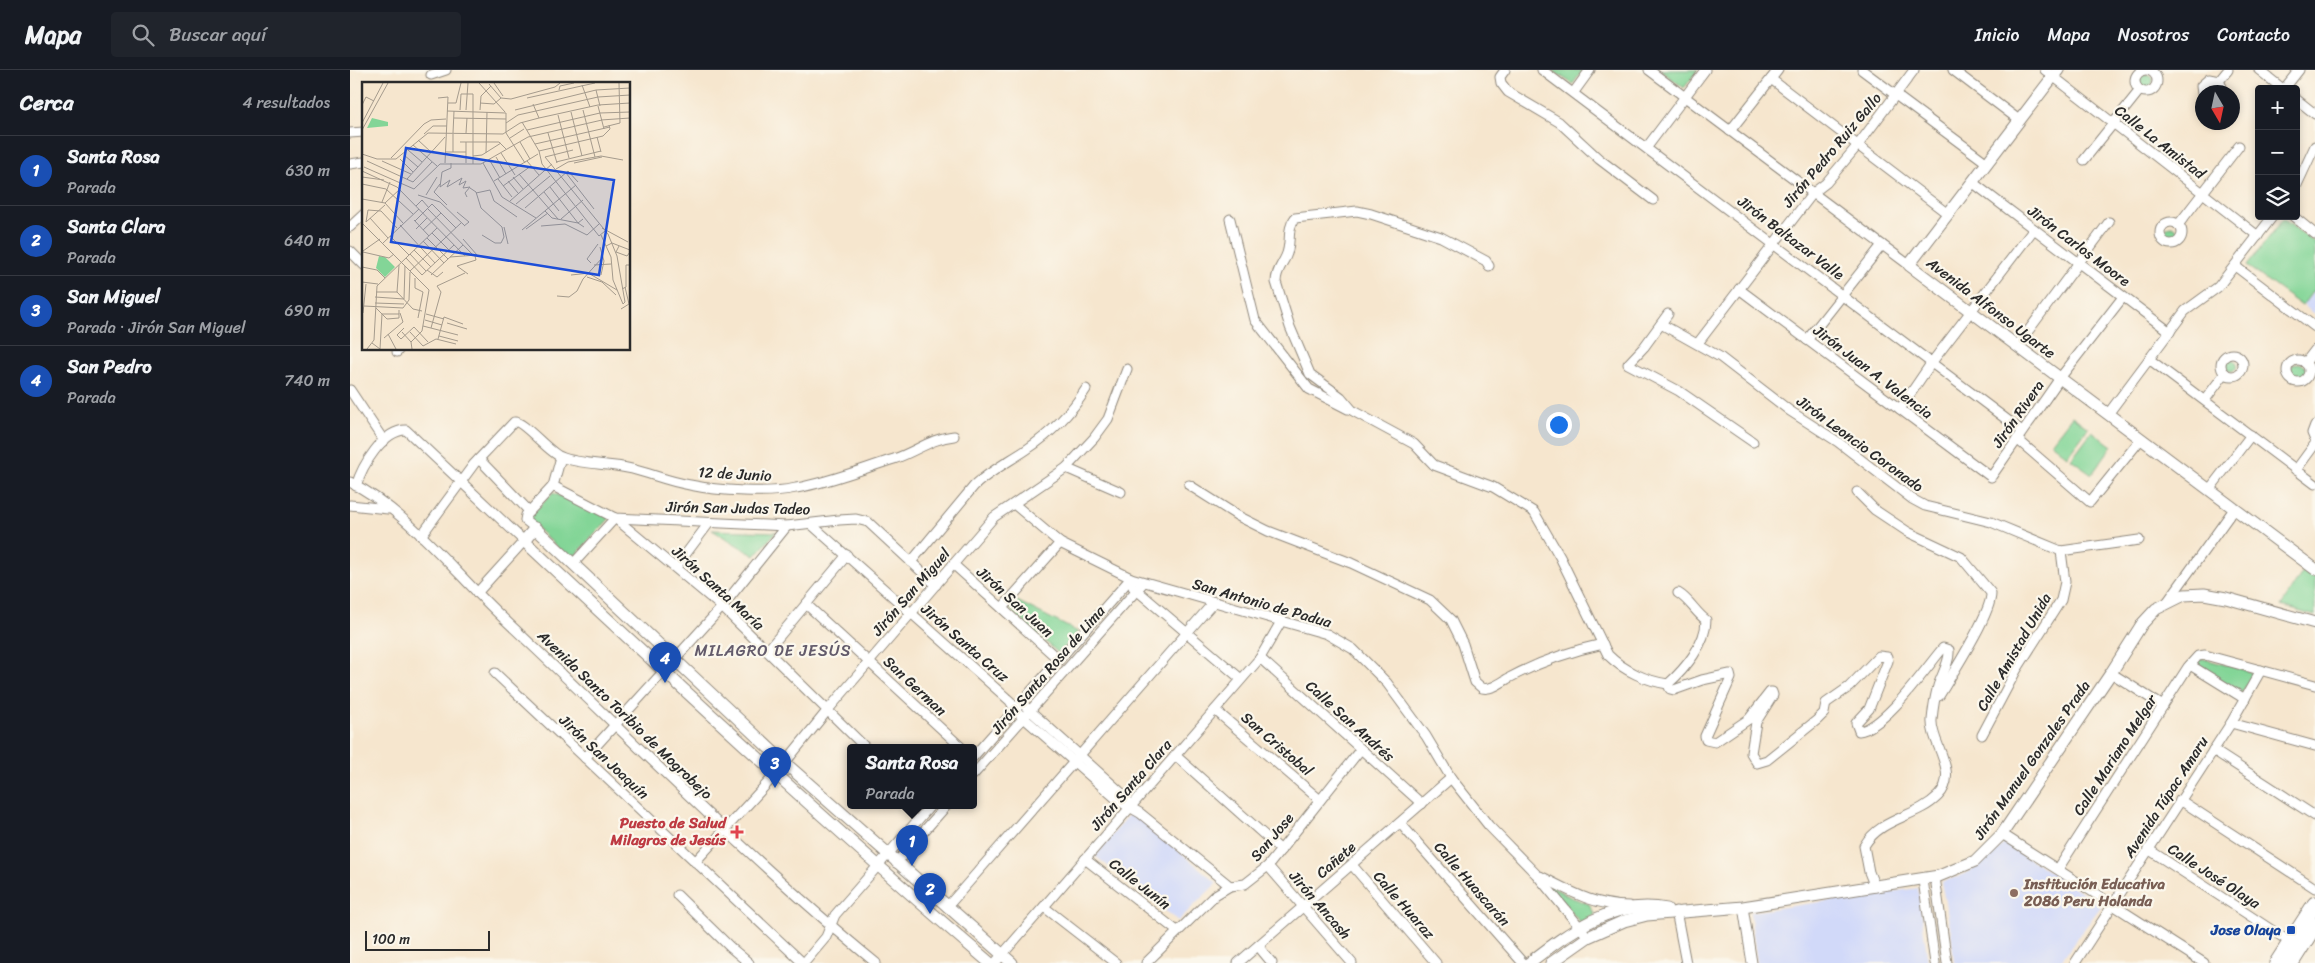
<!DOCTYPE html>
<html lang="es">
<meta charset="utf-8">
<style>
:root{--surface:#171b24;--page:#20242c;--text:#f1f3f6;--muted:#9ea1a6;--line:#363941;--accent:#c8321e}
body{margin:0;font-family:Sriracha,sans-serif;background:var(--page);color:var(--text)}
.controls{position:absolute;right:15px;top:15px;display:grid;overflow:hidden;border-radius:5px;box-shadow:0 2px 8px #0003}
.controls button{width:45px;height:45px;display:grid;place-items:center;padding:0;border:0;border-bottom:1px solid var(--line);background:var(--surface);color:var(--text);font:25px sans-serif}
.compass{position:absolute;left:1845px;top:15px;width:45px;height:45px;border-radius:50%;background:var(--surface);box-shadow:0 2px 8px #0003;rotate:171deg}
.scale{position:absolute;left:15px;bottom:12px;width:125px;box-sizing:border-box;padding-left:5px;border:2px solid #2b2b2b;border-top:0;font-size:14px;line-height:18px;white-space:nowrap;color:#2b2b2b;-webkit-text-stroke:4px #fbf7ec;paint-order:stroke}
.you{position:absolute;left:1208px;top:354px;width:18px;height:18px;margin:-12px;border:4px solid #fff;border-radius:50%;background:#1a73e8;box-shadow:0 0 0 8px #1a73e833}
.badge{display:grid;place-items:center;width:32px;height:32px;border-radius:50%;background:var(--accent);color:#fff;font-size:16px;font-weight:700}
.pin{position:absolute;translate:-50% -41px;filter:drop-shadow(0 1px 2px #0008)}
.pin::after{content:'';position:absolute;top:26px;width:18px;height:15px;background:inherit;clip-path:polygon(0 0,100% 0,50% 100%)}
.popup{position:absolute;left:497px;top:674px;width:130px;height:65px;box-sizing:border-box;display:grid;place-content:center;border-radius:5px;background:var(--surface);filter:drop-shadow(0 1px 4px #0005);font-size:16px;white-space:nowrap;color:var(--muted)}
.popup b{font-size:19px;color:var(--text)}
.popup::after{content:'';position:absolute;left:50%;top:100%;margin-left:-10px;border:10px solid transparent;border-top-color:var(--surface)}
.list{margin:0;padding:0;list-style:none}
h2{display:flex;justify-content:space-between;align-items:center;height:65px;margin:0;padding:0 20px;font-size:21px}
h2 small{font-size:16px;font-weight:400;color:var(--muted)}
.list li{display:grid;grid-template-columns:32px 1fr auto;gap:15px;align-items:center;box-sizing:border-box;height:70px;padding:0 20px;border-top:1px solid var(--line)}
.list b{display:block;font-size:19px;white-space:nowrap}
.list p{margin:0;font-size:16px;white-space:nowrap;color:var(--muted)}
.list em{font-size:16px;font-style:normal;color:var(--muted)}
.icon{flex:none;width:28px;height:28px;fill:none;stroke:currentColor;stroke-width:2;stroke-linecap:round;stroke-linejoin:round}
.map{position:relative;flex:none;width:1965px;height:893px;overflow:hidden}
header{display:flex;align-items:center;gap:30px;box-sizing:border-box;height:70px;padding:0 25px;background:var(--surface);border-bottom:1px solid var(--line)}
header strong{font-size:24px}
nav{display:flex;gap:28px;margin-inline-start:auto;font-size:18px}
.search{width:350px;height:45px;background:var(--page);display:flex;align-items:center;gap:12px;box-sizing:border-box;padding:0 18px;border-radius:5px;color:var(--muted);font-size:19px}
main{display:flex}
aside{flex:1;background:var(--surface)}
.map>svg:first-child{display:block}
.built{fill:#d1d9f9}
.green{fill:#83d597;stroke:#578061}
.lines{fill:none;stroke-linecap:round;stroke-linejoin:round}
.minor-casing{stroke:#90887c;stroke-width:11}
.tertiary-casing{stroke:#90887c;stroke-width:13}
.primary-casing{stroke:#90887c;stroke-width:17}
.minor{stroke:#fff;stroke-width:9}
.tertiary{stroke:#fff;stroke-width:11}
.primary{stroke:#fff;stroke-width:15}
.health-dot{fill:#e0444e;stroke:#fbf7ec;stroke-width:2}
.education-dot{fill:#8d6e63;stroke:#fbf7ec;stroke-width:2}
.transit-dot{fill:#1a4fb4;stroke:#fbf7ec;stroke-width:2}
.labels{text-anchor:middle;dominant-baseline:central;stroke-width:4.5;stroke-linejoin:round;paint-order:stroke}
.street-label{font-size:15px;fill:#2b2b2b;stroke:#fbf7ec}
.health-label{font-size:15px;font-weight:bold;fill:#be3a42;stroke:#fbf7ec;text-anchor:end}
.education-label{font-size:15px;font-weight:bold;fill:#785e54;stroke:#fbf7ec;text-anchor:start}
.transit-label{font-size:15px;font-weight:bold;fill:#164399;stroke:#fbf7ec;text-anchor:end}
.neighbourhood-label{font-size:16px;letter-spacing:1px;fill:#635b6b;stroke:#fbf7ec}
.inset-road{fill:none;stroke:#a59b8d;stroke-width:1}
.view{fill:#1d4ed8;fill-opacity:0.15;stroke:#1d4ed8;stroke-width:2.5}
.inset-edge{fill:none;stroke:#2b2b2b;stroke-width:2.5}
</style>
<header>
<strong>Mapa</strong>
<div class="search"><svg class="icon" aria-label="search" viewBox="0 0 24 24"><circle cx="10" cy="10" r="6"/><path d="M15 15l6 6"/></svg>Buscar aquí</div>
<nav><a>Inicio</a><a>Mapa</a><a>Nosotros</a><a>Contacto</a></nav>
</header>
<main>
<aside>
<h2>Cerca<small>4 resultados</small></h2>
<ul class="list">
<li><span class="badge" style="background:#1a4fb4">1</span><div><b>Santa Rosa</b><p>Parada</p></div><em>630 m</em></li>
<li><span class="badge" style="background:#1a4fb4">2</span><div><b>Santa Clara</b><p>Parada</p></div><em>640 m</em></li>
<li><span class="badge" style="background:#1a4fb4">3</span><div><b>San Miguel</b><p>Parada · Jirón San Miguel</p></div><em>690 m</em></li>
<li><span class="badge" style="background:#1a4fb4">4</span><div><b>San Pedro</b><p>Parada</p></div><em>740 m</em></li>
</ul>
</aside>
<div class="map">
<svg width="1965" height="893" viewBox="0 0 1965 893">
<rect width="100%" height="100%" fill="#fbf7ec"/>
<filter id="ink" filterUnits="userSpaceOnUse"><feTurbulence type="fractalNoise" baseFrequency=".02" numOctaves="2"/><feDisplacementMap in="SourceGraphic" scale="10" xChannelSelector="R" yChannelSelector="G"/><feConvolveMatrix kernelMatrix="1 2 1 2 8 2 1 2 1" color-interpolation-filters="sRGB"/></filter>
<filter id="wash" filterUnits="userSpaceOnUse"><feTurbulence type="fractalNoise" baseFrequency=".0096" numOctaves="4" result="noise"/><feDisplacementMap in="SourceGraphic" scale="20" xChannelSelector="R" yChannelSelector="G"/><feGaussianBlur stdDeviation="1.12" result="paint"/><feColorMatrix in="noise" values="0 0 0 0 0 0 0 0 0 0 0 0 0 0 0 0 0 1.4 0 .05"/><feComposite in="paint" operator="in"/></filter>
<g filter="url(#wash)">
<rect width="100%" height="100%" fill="#f6e6ce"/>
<g class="built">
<polygon points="1965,220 1965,244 1953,235"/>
<polygon points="782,741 867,813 828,851 745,786"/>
<polygon points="1655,773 1752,835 1709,893 1604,893 1601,862 1591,812 1610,806 1627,797"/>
<polygon points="1568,818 1578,893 1407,893 1400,842"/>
</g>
<g class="green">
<polygon points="1201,0 1233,0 1223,14"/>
<polygon points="1310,0 1348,0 1334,18"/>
<circle cx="1796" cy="11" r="7"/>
<polygon points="1933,149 1965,173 1965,218 1952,236 1897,196"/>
<circle cx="1821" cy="163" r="7"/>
<circle cx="1881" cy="295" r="6"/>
<circle cx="1948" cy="301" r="8"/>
<polygon points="1722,346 1738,358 1717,386 1701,373"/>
<polygon points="1742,361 1762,376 1742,404 1721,389"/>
<polygon points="203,423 260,448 221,490 177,449"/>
<polygon points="362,460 426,462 405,486"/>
<polygon points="1953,501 1965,508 1965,546 1931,536"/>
<polygon points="667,531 728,562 709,584 660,539"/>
<polygon points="1851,588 1901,602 1903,605 1891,624 1844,594"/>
<polygon points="1195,812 1220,827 1239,834 1245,845 1230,852"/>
</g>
</g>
<g filter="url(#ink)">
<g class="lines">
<g class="minor-casing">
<g id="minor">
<polyline points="1155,0 1150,7 1151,13 1158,22 1209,52 1249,89 1303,130"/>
<polyline points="1192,0 1672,361"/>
<polyline points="1299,0 1559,195"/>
<polyline points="1512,0 1637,93"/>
<polyline points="1603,0 1669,50"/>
<polyline points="1695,0 1908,166"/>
<polyline points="1909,0 1933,19"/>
<circle cx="1796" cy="11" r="11"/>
<polyline points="81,5 96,0"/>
<polyline points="1421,9 1598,144"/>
<polyline points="1869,11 1878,0"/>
<polyline points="1934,19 1949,0"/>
<polyline points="1224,22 1240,0"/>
<polyline points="1852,24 1851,16 1859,9 1869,11 1872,17 1872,22"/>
<polyline points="1946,29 1965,44"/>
<polyline points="1380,61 1428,0"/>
<polyline points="0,63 14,62"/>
<polyline points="1297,77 1355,0"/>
<polyline points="1734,90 1790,20"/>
<polyline points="0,94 14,92"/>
<polyline points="1622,112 1820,262"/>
<polyline points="1946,117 1965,76"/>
<polyline points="1943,146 1965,164"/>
<polyline points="880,149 905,250 959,319 998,339"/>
<circle cx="1821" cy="163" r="11"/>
<polyline points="1828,155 1889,76"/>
<polyline points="0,157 14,144"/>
<polyline points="0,181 14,195"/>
<path d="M1139,196L1136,191L1091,167L1021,144L1007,141L945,148C936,159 942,173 936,186C932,195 926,201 926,212L940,257L960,304L991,327L1003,341L1064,374L1084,395L1143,417L1184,442L1210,487L1258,585C1274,601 1297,611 1318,614"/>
<polyline points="1885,196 1965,257"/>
<polyline points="1389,219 1641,407 1710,308 1773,227"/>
<polyline points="1318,244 1294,277 1278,294 1329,321 1403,372"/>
<polyline points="1311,254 1370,287 1440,341 1488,372 1562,429 1575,436 1641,452 1711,481 1789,470"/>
<polyline points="1457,270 1532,175"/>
<polyline points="1348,273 1463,123 1476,113 1508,75 1564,0"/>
<polyline points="1667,276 1759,152"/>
<polyline points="47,282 49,279"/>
<circle cx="1882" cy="295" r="11"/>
<polyline points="1799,289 1965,414"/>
<circle cx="1948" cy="301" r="11"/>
<polyline points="1955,293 1965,280"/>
<polyline points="0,320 34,371"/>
<polyline points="1855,330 1875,303"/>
<polyline points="1550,339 1582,292 1684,159"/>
<polyline points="1758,344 1835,241 1868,217 1923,146"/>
<polyline points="1965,355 1962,363 1965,370"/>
<polyline points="1667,369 1740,432 1791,369"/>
<polyline points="129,389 179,441"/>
<polyline points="716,398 771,422"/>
<polyline points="1946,400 1965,374"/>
<path d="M0,412C60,443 104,502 152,547C276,663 394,785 526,893"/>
<path d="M839,415L888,446L918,461L1001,493L1080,530L1101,550L1113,574L1125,612L1132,618C1141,620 1149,614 1157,609C1187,593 1220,581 1253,574"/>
<path d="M6,416C12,396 33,360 56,360L174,471L127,523"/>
<polyline points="203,416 265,448 437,456 489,450 506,449 518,452 586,515"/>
<polyline points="203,416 211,387"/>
<polyline points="1859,420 1901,365"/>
<path d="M1507,422L1525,440L1558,462L1611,487L1641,523C1642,543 1601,606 1589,626"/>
<polyline points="664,434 710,473 781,508 977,564 1003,579 1037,613 1076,666 1101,708 1139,756 1186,804 1238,867"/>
<polyline points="0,435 38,439"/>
<polyline points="462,455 660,631 666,641 769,731 790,743 880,816"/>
<polyline points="185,458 175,450 176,445 203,416"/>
<path d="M71,466L124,394L164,352C173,350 198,382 211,387C230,395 261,393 282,399C302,404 320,412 340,415C368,421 419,424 446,418C480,412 512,399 544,389C565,382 582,368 604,366"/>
<path d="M561,492L624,416C640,401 658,392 676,380C700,364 721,343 736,319"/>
<polyline points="223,494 265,448 372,537 515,677"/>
<polyline points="603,494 709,590"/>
<polyline points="326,497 359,453"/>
<polyline points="783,517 891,609"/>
<path d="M1328,523C1340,530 1345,542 1356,550C1356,574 1335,599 1318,614L1320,619L1324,620L1352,610L1380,604L1381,608L1355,666L1356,670L1365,672L1399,649L1420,622H1422L1423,625L1406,652L1401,683L1407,693L1417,690L1467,650L1474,643L1476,633L1499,617L1529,586L1537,587L1538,591L1519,639L1506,653L1509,661C1534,659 1576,598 1593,578L1599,580C1600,592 1592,604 1588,616C1585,626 1583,639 1582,650C1580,672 1611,703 1588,726C1566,748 1531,747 1514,776L1519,802L1525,817"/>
<polyline points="1818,531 1884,439"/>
<polyline points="456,534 611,677"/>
<polyline points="652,538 710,473"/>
<polyline points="417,581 497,485"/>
<polyline points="910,588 1072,734"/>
<polyline points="1840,595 1895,629"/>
<polyline points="145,603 453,893"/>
<polyline points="1761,603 1813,636"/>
<polyline points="676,637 775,726 781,736"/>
<polyline points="865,640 970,730"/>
<polyline points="1881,653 1965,676"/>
<polyline points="1632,665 1667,599 1711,530 1715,512 1711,481"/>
<polyline points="1863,680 1965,746"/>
<polyline points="825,685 931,780"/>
<polyline points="623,687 781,508"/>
<polyline points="235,688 372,537 437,456"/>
<polyline points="623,705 793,513"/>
<polyline points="1830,730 1965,818"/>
<polyline points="1050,753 1173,893"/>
<polyline points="1652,764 1854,893"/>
<polyline points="1798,779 1940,872"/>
<polyline points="735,789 827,861"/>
<polyline points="345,792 425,705 477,641 644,447 716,398 744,368 758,349 777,299"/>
<polyline points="546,793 597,735"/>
<polyline points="1002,795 1086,893"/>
<polyline points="918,796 1002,893"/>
<polyline points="1708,799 1838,597 1848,586 1855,585 1965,615"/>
<path d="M1190,806C1222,822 1242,835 1279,836"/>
<polyline points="1585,807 1597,893"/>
<polyline points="1573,810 1585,893"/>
<polyline points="327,825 380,877 399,893"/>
<polyline points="597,837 863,533"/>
<polyline points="694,837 766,893"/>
<polyline points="1393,837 1402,893"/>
<polyline points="1326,841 1336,893"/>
<polyline points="908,876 922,893"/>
<polyline points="454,893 476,867 485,845 581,735"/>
<polyline points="645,893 910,588 932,550"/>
<polyline points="796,893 865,825 880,816 895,814 918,796 1010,680"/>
<polyline points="888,893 1101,708"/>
<polyline points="1725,893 1881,653 1911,600"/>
</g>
</g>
<g class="tertiary-casing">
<g id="tertiary">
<polyline points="1708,0 1559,195 1965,499"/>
<path d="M640,893C480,756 327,614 174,471L185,458L435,693L662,893"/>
<path d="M1179,893C1219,862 1263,828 1317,839"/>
<polyline points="1201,893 1238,867 1274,851 1297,845 1393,837 1589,806 1625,791 1652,764 1761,603 1792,554 1806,539 1834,525 1854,524 1876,528 1965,553"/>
</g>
</g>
<g class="primary-casing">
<g id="primary">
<polyline points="1927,893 1965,834"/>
<polyline points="1941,893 1965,855"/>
</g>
</g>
<use href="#minor" class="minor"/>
<use href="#tertiary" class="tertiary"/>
<use href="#primary" class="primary"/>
</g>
</g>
<path class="health-dot" d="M384.5 754.5h5v5h5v5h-5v5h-5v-5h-5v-5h5z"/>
<circle class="education-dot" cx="1664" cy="823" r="5"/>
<rect class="transit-dot" x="1936" y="855" width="10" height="10" rx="2.5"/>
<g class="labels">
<g class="street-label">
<text transform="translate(1810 72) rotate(38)">Calle La Amistad</text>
<text transform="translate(1482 80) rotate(-50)">Jirón Pedro Ruiz Gallo</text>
<text transform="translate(1441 168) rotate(37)">Jirón Baltazar Valle</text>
<text transform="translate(1729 176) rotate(37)">Jirón Carlos Moore</text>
<text transform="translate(1641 238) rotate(37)">Avenida Alfonso Ugarte</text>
<text transform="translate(1523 302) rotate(37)">Jirón Juan A. Valencia</text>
<text transform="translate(1668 344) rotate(-55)">Jirón Rivera</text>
<text transform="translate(1510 374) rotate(36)">Jirón Leoncio Coronado</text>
<text transform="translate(385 404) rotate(3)">12 de Junio</text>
<text transform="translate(388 438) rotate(1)">Jirón San Judas Tadeo</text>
<text transform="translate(368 518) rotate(42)">Jirón Santa María</text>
<text transform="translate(561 522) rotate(-49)">Jirón San Miguel</text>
<text transform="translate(665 532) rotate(42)">Jirón San Juan</text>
<text transform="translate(912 533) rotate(16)">San Antonio de Padua</text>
<text transform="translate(615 573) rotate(41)">Jirón Santa Cruz</text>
<text transform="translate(1664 582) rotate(-60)">Calle Amistad Unida</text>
<text transform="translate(698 600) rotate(-49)">Jirón Santa Rosa de Lima</text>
<text transform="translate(565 616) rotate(43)">San German</text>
<text transform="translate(275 645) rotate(44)">Avenida Santo Toribio de Mogrobejo</text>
<text transform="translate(1000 651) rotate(42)">Calle San Andrés</text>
<text transform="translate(927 674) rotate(41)">San Cristobal</text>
<text transform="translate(1765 685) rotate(-57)">Calle Mariano Melgar</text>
<text transform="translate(254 687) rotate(43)">Jirón San Joaquín</text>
<text transform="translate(1682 690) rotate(-55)">Jirón Manuel Gonzales Prada</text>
<text transform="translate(781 715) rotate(-49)">Jirón Santa Clara</text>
<text transform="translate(1816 727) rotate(-57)">Avenida Túpac Amaru</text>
<text transform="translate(922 767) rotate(-50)">San Jose</text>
<text transform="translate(986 790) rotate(-41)">Cañete</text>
<text transform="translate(1864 806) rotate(33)">Calle José Olaya</text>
<text transform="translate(790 814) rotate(38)">Calle Junín</text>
<text transform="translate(1122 814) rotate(49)">Calle Huascarán</text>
<text transform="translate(970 835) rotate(49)">Jirón Ancash</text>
<text transform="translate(1054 835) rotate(49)">Calle Huaraz</text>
</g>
<g class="health-label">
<text x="376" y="753">Puesto de Salud<tspan x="376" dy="17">Milagros de Jesús</tspan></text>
</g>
<g class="education-label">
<text x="1674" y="814">Institución Educativa<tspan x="1674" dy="17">2086 Peru Holanda</tspan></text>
</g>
<g class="transit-label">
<text x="1931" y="860">Jose Olaya</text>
</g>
<g class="neighbourhood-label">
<text x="423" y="580">MILAGRO DE JESÚS</text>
</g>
</g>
<g transform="translate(12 12)">
<rect width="268" height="268" fill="#f6e6ce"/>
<path d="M10,36L26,40V44L5,46ZM17,174L23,175L33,185L23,195L14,186Z" fill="#83d597"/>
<path class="inset-road" d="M117,1L143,30M132,1L141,14M127,2L139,16L149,17L193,5L198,1M220,3L228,25M197,8L198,4L212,1M234,8L238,24M76,16L86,15L83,81M165,16L233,1M86,21H94L99,1M118,21L132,22L139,16M171,22L177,36M0,23L4,15L12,19M236,24L242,47M98,28L99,12H111V82M104,28L106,1M118,28L119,14L129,4M153,28L234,8L268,6M221,28L233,75M85,29L144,31M209,30L220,74M144,31V51L163,81M196,33L207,76M92,36L144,37M239,38L268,36M160,40L177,69L180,82L237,154L243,149M0,41L21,1M144,41L156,33L174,29L236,15L268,13M242,45L258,41L257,1M0,48L26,1M165,48L238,31L268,30M91,51L92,29M104,51L105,36M186,51L195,81M62,52L71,44H85M235,55L239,70M148,56L162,47M56,58L69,70M98,60H137L144,67M158,60L168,77M173,62L248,45M51,63L75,84M46,68L60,80M177,69L241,54L248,47L247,43M83,70H104M91,70V52M124,71L125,30M139,71L153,93M0,72L15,77H34L66,51L141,52L158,41L177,36L236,23L268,21M42,73L56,85M111,74L120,73L139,61M239,74L261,78M134,75L144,92M183,75L246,152L255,174L263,220L261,222M183,75L211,68M29,76L62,42L69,38L84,37M38,77L51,90M127,77L138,96M5,79L51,100L70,80M20,79L49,92M165,79L177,93M194,80L239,69M89,81V86L80,90L78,105L88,98L85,105L100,96L97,103L104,99L101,106L108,105L103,111L105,115M104,81V60M121,81L140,115L174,136M212,81L240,75M2,85L52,107L78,82H119L166,55L240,38M194,87L206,80L239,74M0,89L35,105L103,174M204,91L232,127M157,92L196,137M0,95L22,98M151,95L161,107M45,97L83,55M136,97L150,115M132,99L176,72M146,99L156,111M0,102L24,107L51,132M78,102L72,110L85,123M141,104L169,84M188,105L216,141L221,137M108,106L114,110L119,126L140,145L142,155L139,161H133L120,153M182,110L197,129M114,111L128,108L132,119L155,135M56,113L78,120L103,144M64,113L75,95M0,117L23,121L41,141M148,119L190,82M20,120L28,100M23,121L38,107M154,122L188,94M54,124L60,118L67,126M163,126L206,89L216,100M66,127L111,173M183,129L190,136L216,141L222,145M95,130L107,140L102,144M8,136L26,156M199,137L221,118M52,138L67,154M53,139L70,122L94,146M4,140L6,128L19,129L35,146M4,140L23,123M0,141L67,208L60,249L49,260M38,143L73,181M179,144L203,142L225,153L237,142M142,145L146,162M240,146L266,160M54,147L65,136M164,147L186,131M61,148L79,131M160,148L214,103M70,151L87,168M239,153L249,175L251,198L261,222M28,154L47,173M65,156L86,177M61,159L82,181M21,161L57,127M244,164L250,161L268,168M257,164L254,170L265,174L268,170M238,165L242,179L239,193M52,168L69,185M1,169L18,157M1,170L27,176L32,172M48,172L64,189M88,175L115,173L101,157M44,176L60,193L92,163M229,181L225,177L236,162M232,183L249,182M0,185L15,188L23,196M65,188L75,195L81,190M48,189L99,141M106,192L95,184L114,178L113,174M228,192L255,208M69,193L101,163M209,193L228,191M225,195L240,200L254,213M53,196V206L61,210L56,236M0,200L16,202M15,204L75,146M260,207L264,205V183H268M14,210H35M35,210L51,227L60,229M35,210L37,183M195,214L207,215L215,209L221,197L241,175M13,215L42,217L43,184M13,221L42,222M2,224L41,226L47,218L48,190M14,226L25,237L37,236V228M259,227L267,222L263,205M1,231L4,202M20,232H37M64,232L82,237M63,238L80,243M85,241L105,247M61,244L96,253M69,246L79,210L75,204L103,191M40,250L49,260L50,267M48,250L61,264M26,252L34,267M77,254L96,259M22,256L41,240L38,231M39,257L52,245L66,260M39,257L35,253L42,246M76,257L82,235L101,242M10,261L18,267L20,232M61,264L74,257L94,262M5,267L12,258L15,204"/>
<path class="view" d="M44,66L252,98L237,193L29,160Z"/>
<rect width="268" height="268" class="inset-edge"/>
</g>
</svg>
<div class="controls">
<button>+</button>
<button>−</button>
<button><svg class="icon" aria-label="layers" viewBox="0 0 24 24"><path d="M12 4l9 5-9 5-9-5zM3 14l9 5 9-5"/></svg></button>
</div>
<svg class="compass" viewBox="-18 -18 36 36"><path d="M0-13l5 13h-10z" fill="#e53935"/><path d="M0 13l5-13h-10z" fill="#9ea1a6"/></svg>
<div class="scale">100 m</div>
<div class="you"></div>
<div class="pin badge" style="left:562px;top:796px;background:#1a4fb4">1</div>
<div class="popup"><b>Santa Rosa</b>Parada</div>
<div class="pin badge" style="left:580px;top:844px;background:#1a4fb4">2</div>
<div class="pin badge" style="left:425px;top:718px;background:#1a4fb4">3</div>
<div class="pin badge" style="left:315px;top:613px;background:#1a4fb4">4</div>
</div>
</main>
